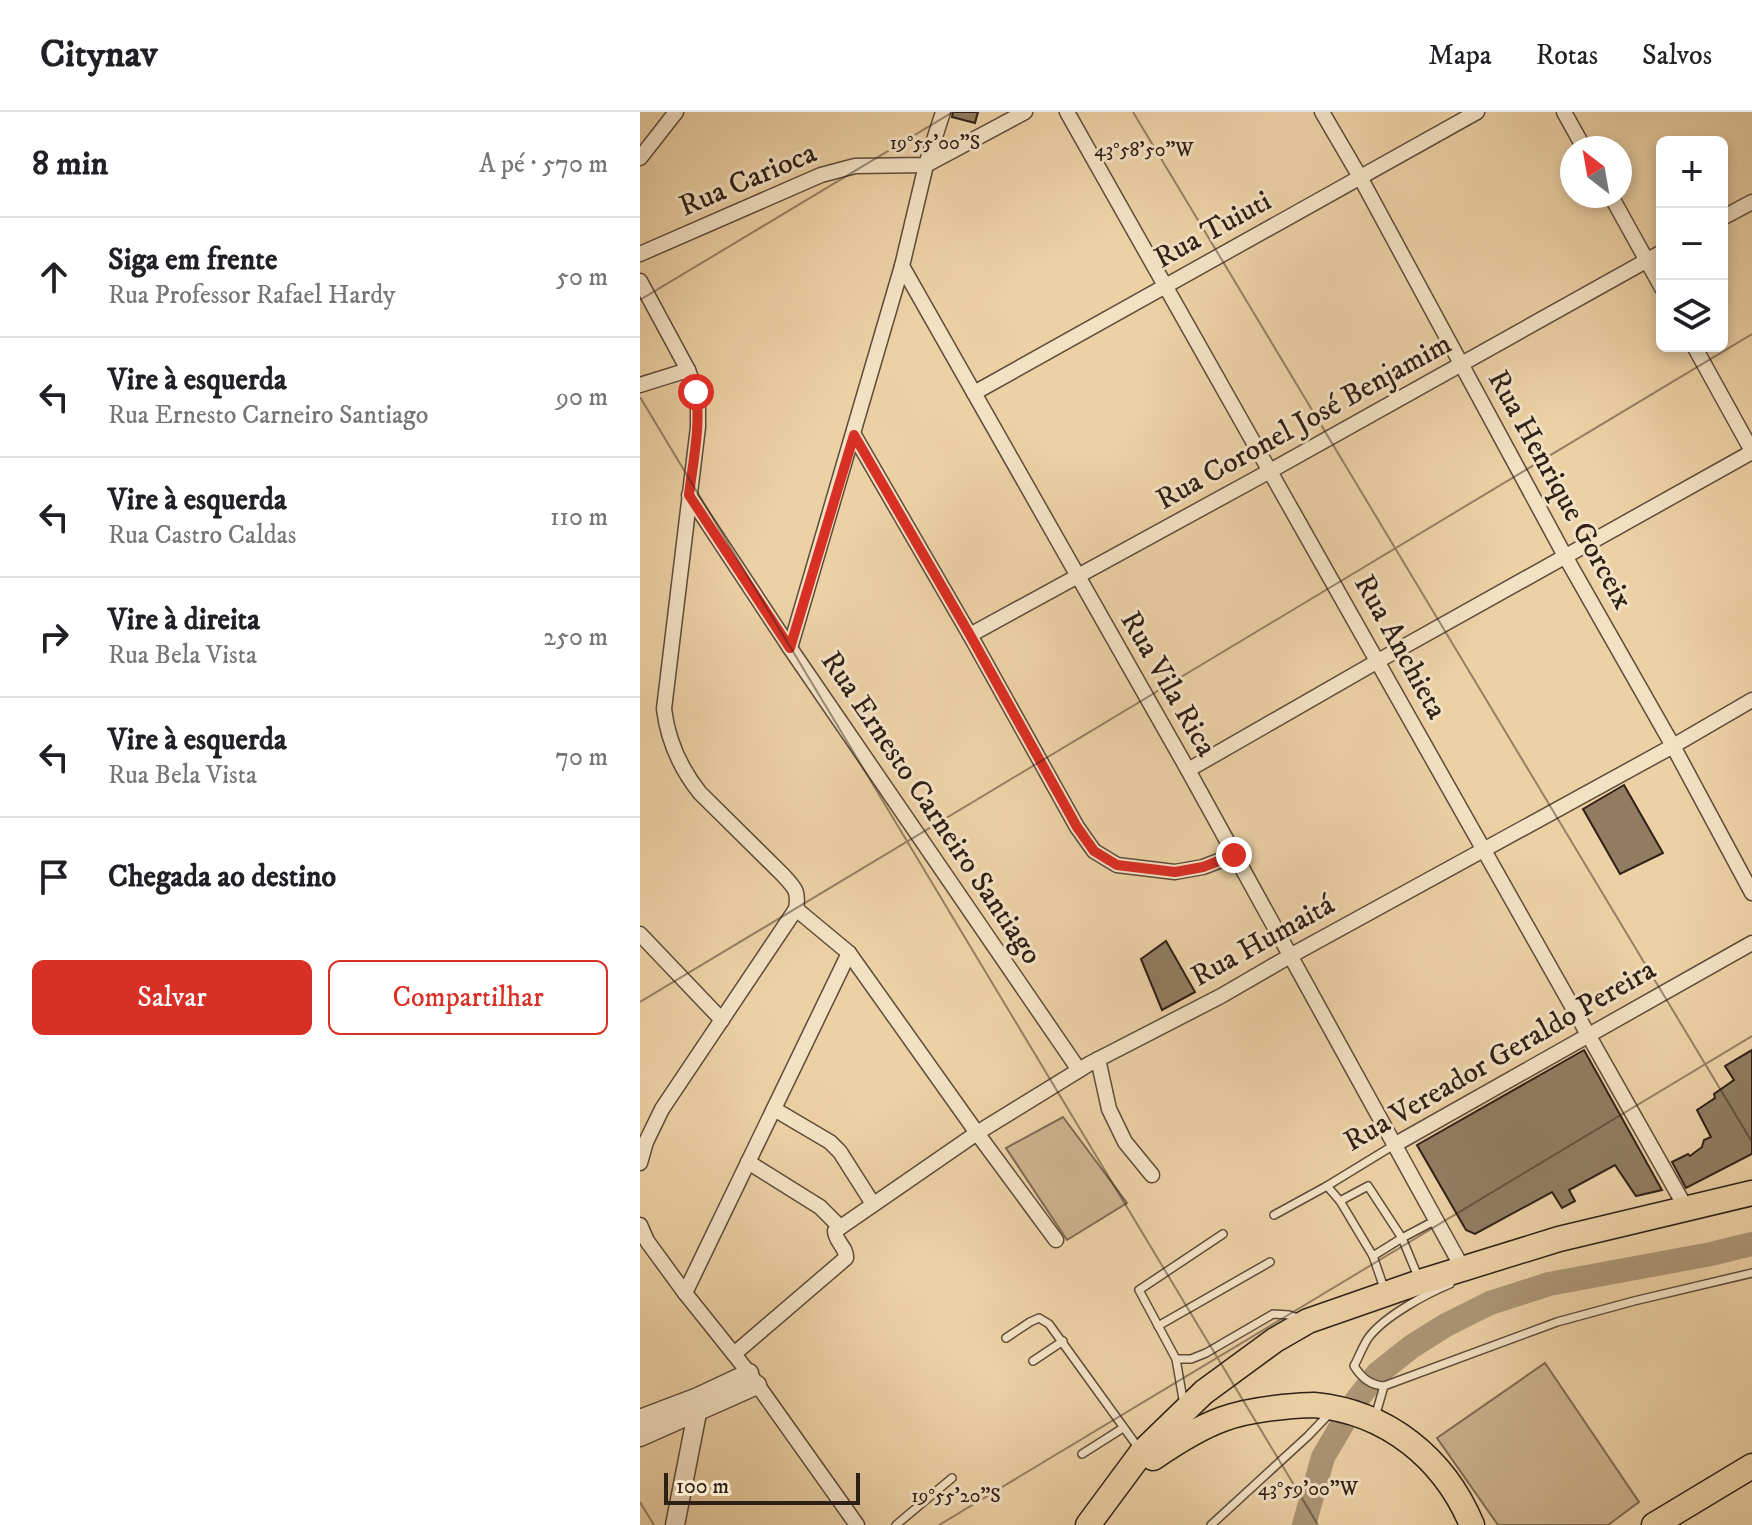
<!DOCTYPE html>
<html lang="pt">
<meta charset="utf-8">
<style>
:root{--surface:#fff;--page:#f6f6f6;--text:#202124;--muted:#757577;--line:#e0e0e0;--accent:#d93025}
body{margin:0;font-family:"IM FELL DW Pica",serif;background:var(--page);color:var(--text)}
.controls{position:absolute;right:24px;top:24px;display:grid;overflow:hidden;border-radius:12px;box-shadow:0 4px 12px #0003}
.controls button{width:72px;height:72px;display:grid;place-items:center;padding:0;border:0;border-bottom:2px solid var(--line);background:var(--surface);color:var(--text);font:40px sans-serif}
.compass{position:absolute;left:920px;top:24px;width:72px;height:72px;border-radius:50%;background:var(--surface);box-shadow:0 4px 12px #0003;rotate:329deg}
.scale{position:absolute;left:24px;bottom:20px;width:196px;box-sizing:border-box;padding-left:8px;border:4px solid #2f2017;border-top:0;font-size:22px;line-height:28px;white-space:nowrap;color:#2f2017;-webkit-text-stroke:6px #f3e1c4;paint-order:stroke}
.stop{position:absolute;width:24px;height:24px;margin:-18px;border:6px solid #d93025;border-radius:50%;background:#fff}
.stop.end{background:#d93025;border-color:#fff;box-shadow:0 2px 8px #0008}
.list{margin:0;padding:0;list-style:none}
h2{display:flex;justify-content:space-between;align-items:center;height:104px;margin:0;padding:0 32px;font-size:34px}
h2 small{font-size:26px;font-weight:400;color:var(--muted)}
.list li{display:grid;grid-template-columns:52px 1fr auto;gap:24px;align-items:center;box-sizing:border-box;height:120px;padding:0 32px;border-top:2px solid var(--line)}
.list b{display:block;font-size:30px;white-space:nowrap}
.list p{margin:0;font-size:26px;white-space:nowrap;color:var(--muted)}
.list em{font-size:26px;font-style:normal;color:var(--muted)}
.actions{display:flex;gap:16px;padding:24px 32px}
.actions a{flex:1;padding:18px 0;border:2px solid var(--accent);border-radius:12px;text-align:center;font-size:28px;color:var(--accent)}
.actions .main{background:var(--accent);color:#fff}
.icon{flex:none;width:44px;height:44px;fill:none;stroke:currentColor;stroke-width:2;stroke-linecap:round;stroke-linejoin:round}
.map{position:relative;flex:none;width:1112px;height:1413px;overflow:hidden}
header{display:flex;align-items:center;gap:48px;box-sizing:border-box;height:112px;padding:0 40px;background:var(--surface);border-bottom:2px solid var(--line)}
header strong{font-size:38px}
nav{display:flex;gap:44px;margin-inline-start:auto;font-size:28px}
main{display:flex}
aside{flex:1;background:var(--surface)}
.map>svg:first-child{display:block}
.green{fill:#ccb38d;stroke:#7e6a52;stroke-width:2}
.lines{fill:none;stroke-linecap:round;stroke-linejoin:round}
.river{stroke:#ac9575;stroke-width:24}
.building{fill:#917c61;stroke:#2f2017;stroke-width:2}
.service-casing{stroke:#5e4c3a;stroke-width:10}
.minor-casing{stroke:#5e4c3a;stroke-width:17}
.tertiary-casing{stroke:#5e4c3a;stroke-width:21}
.trunk-casing{stroke:#2f2017;stroke-width:27}
.service{stroke:#f3e1c4;stroke-width:7}
.minor{stroke:#f3e1c4;stroke-width:14}
.tertiary{stroke:#f3e1c4;stroke-width:18}
.trunk{stroke:#ecd1a5;stroke-width:24}
.route{stroke:#d93025;stroke-width:10}
.ticks{fill:none;stroke:#2f2017;stroke-width:2;stroke-opacity:0.45}
.labels{text-anchor:middle;dominant-baseline:central;stroke-width:6;stroke-linejoin:round;paint-order:stroke}
.street-label{font-size:30px;fill:#2f2017;stroke:#f3e1c4}
.ticks-label{font-size:20px;text-anchor:middle;fill:#2f2017;stroke:#f3e1c4;stroke-width:6;stroke-linejoin:round;paint-order:stroke}
</style>
<header>
<strong>Citynav</strong>
<nav><a>Mapa</a><a>Rotas</a><a>Salvos</a></nav>
</header>
<main>
<aside>
<h2>8 min<small>A pé · 570 m</small></h2>
<ul class="list">
<li><svg class="icon" aria-label="ahead" viewBox="0 0 24 24"><path d="M12 20V5M6 11l6-6 6 6"/></svg><div><b>Siga em frente</b><p>Rua Professor Rafael Hardy</p></div><em>50 m</em></li>
<li><svg class="icon" aria-label="left" viewBox="0 0 24 24"><path d="M17 20v-9H6M10 6l-5 5 5 5"/></svg><div><b>Vire à esquerda</b><p>Rua Ernesto Carneiro Santiago</p></div><em>90 m</em></li>
<li><svg class="icon" aria-label="left" viewBox="0 0 24 24"><path d="M17 20v-9H6M10 6l-5 5 5 5"/></svg><div><b>Vire à esquerda</b><p>Rua Castro Caldas</p></div><em>110 m</em></li>
<li><svg class="icon" aria-label="right" viewBox="0 0 24 24"><path d="M7 20v-9h11M14 6l5 5-5 5"/></svg><div><b>Vire à direita</b><p>Rua Bela Vista</p></div><em>250 m</em></li>
<li><svg class="icon" aria-label="left" viewBox="0 0 24 24"><path d="M17 20v-9H6M10 6l-5 5 5 5"/></svg><div><b>Vire à esquerda</b><p>Rua Bela Vista</p></div><em>70 m</em></li>
<li><svg class="icon" aria-label="arrive" viewBox="0 0 24 24"><path d="M6 21V4h12l-3 4 3 4H6"/></svg><div><b>Chegada ao destino</b></div></li>
</ul>
<div class="actions"><a class="main">Salvar</a><a>Compartilhar</a></div>
</aside>
<div class="map">
<svg width="1112" height="1413" viewBox="0 0 1112 1413">
<rect width="100%" height="100%" fill="#ecd1a5"/>
<filter id="stains"><feTurbulence type="fractalNoise" baseFrequency=".0025" numOctaves="4"/><feColorMatrix values="0 0 0 0 .2 0 0 0 0 .09 0 0 0 0 .02 0 0 0 .5 -.17"/></filter>
<radialGradient id="worn" r=".72"><stop offset=".6" stop-color="#630" stop-opacity="0"/><stop offset="1" stop-color="#630" stop-opacity=".3"/></radialGradient>
<g class="green">
<polygon points="423,1005 487,1091 427,1128 366,1036"/>
<polygon points="905,1251 999,1390 968,1413 858,1413 797,1326"/>
</g>
<g class="lines">
<polyline class="river" points="664,1413 683,1345 716,1289 737,1262 771,1235 806,1213 850,1191 909,1172 1071,1142 1112,1132"/>
</g>
<g class="building">
<polygon points="313,0 338,0 335,11 312,5"/>
<polygon points="984,673 1023,741 980,762 943,697"/>
<polygon points="526,829 555,880 522,898 501,847"/>
<polygon points="944,938 1022,1078 996,1084 975,1053 929,1078 935,1089 922,1096 912,1080 835,1122 826,1118 777,1033"/>
<polygon points="1112,938 1112,1042 1046,1076 1032,1050 1048,1042 1050,1044 1062,1035 1064,1028 1071,1025 1057,998 1075,986 1074,982 1094,968 1085,954"/>
</g>
<g class="lines">
<g class="service-casing">
<g id="service">
<polyline points="687,1074 700,1089 733,1144 745,1179"/>
<polyline points="700,1089 728,1074 762,1126 779,1167"/>
<polyline points="634,1103 687,1074 754,1033"/>
<polyline points="733,1144 762,1126 796,1108"/>
<polyline points="518,1214 630,1150"/>
<polyline points="366,1226 390,1210 399,1206 409,1212 500,1338"/>
<polyline points="536,1247 551,1247 566,1241 633,1202 649,1203 661,1207"/>
<polyline points="393,1249 423,1229"/>
<path d="M744,1274C730,1273 722,1266 714,1254C719,1245 723,1233 729,1225C745,1204 786,1182 810,1172"/>
<polyline points="544,1293 536,1247 499,1178 583,1122"/>
<polyline points="735,1305 744,1274 917,1210 994,1189 1112,1161"/>
<polyline points="442,1342 483,1316"/>
<polyline points="256,1413 312,1366"/>
<polyline points="571,1413 668,1324 689,1302"/>
</g>
</g>
<g class="minor-casing">
<g id="minor">
<polyline points="303,0 286,53 262,154 548,658 823,1157"/>
<polyline points="427,0 1046,1096"/>
<polyline points="682,0 720,65 925,444 1033,634 1112,781"/>
<polyline points="924,0 944,36"/>
<polyline points="0,46 36,0"/>
<polyline points="971,84 1022,176"/>
<polyline points="1082,106 1112,90"/>
<polyline points="0,142 181,63 215,54 286,53 385,0"/>
<path d="M0,169L48,258L56,280L58,297V315L24,597C28,629 40,656 60,681L143,763C155,776 159,779 156,797L22,997L6,1030L0,1051"/>
<polyline points="1054,234 1112,339"/>
<polyline points="0,273 48,258"/>
<polyline points="334,281 837,0"/>
<polyline points="214,323 330,523 437,715 454,739 477,753 535,760 563,755 594,743"/>
<polyline points="49,383 150,536 439,958"/>
<polyline points="330,523 630,359 1022,140"/>
<polyline points="150,536 262,154"/>
<polyline points="548,658 738,549 1112,340"/>
<polyline points="156,797 209,841 337,1021 416,1128"/>
<polyline points="0,822 82,908"/>
<polyline points="458,947 469,997 485,1030 512,1063"/>
<polyline points="134,997 190,1030 200,1040 233,1092"/>
<polyline points="754,1033 1112,831"/>
<polyline points="108,1050 180,1095 200,1115"/>
<polyline points="0,1113 7,1129 45,1181 109,1261 217,1413"/>
<polyline points="45,1181 209,841"/>
<path d="M94,1242L206,1146C207,1136 195,1129 195,1119L337,1021L449,952L581,884L650,844L1033,634L1112,588"/>
</g>
</g>
<g class="tertiary-casing">
<g id="tertiary">
<polyline points="0,1307 58,1285 109,1261"/>
<polyline points="0,1325 117,1273"/>
<polyline points="35,1413 57,1301 58,1285"/>
</g>
</g>
<g class="trunk-casing">
<g id="trunk">
<path d="M513,1346C535,1331 558,1316 583,1307C602,1300 623,1297 643,1295C653,1294 664,1293 674,1293C747,1300 804,1346 832,1413"/>
<polyline points="448,1413 502,1340 564,1280 635,1228 668,1209 780,1170 919,1127 1112,1081"/>
<polyline points="1014,1413 1112,1354"/>
</g>
</g>
<use href="#service" class="service"/>
<use href="#minor" class="minor"/>
<use href="#tertiary" class="tertiary"/>
<use href="#trunk" class="trunk"/>
</g>
<g class="lines">
<path class="route" d="M56,280C61,314 53,349 49,383L150,536L214,323L330,523L437,715L454,739L477,753L535,760L563,755L594,743"/>
</g>
<path class="ticks" d="M493,0L1112,1030M0,188L313,0M0,285L678,1413M0,890L1112,222M0,1390L14,1413M299,1413L1112,924"/>
<g class="labels">
<g class="street-label">
<text transform="translate(108 68) rotate(-23)">Rua Carioca</text>
<text transform="translate(573 118) rotate(-29)">Rua Tuiuti</text>
<text transform="translate(664 310) rotate(-29)">Rua Coronel José Benjamim</text>
<text transform="translate(920 378) rotate(61)">Rua Henrique Gorceix</text>
<text transform="translate(760 535) rotate(61)">Rua Anchieta</text>
<text transform="translate(528 572) rotate(60)">Rua Vila Rica</text>
<text transform="translate(291 696) rotate(56)">Rua Ernesto Carneiro Santiago</text>
<text transform="translate(623 829) rotate(-29)">Rua Humaitá</text>
<text transform="translate(860 944) rotate(-30)">Rua Vereador Geraldo Pereira</text>
</g>
</g>
<g class="ticks-label">
<text x="295" y="37">19°55'00"S</text>
<text x="504" y="44">43°58'50"W</text>
<text x="668" y="1383">43°59'00"W</text>
<text x="316" y="1390">19°55'20"S</text>
</g>
<rect width="100%" height="100%" filter="url(#stains)"/>
<rect width="100%" height="100%" fill="url(#worn)"/>
</svg>
<div class="controls">
<button>+</button>
<button>−</button>
<button><svg class="icon" aria-label="layers" viewBox="0 0 24 24"><path d="M12 4l9 5-9 5-9-5zM3 14l9 5 9-5"/></svg></button>
</div>
<svg class="compass" viewBox="-18 -18 36 36"><path d="M0-13l5 13h-10z" fill="#e53935"/><path d="M0 13l5-13h-10z" fill="#757577"/></svg>
<div class="scale">100 m</div>
<div class="stop" style="left:56px;top:280px"></div>
<div class="stop end" style="left:594px;top:743px"></div>
</div>
</main>
